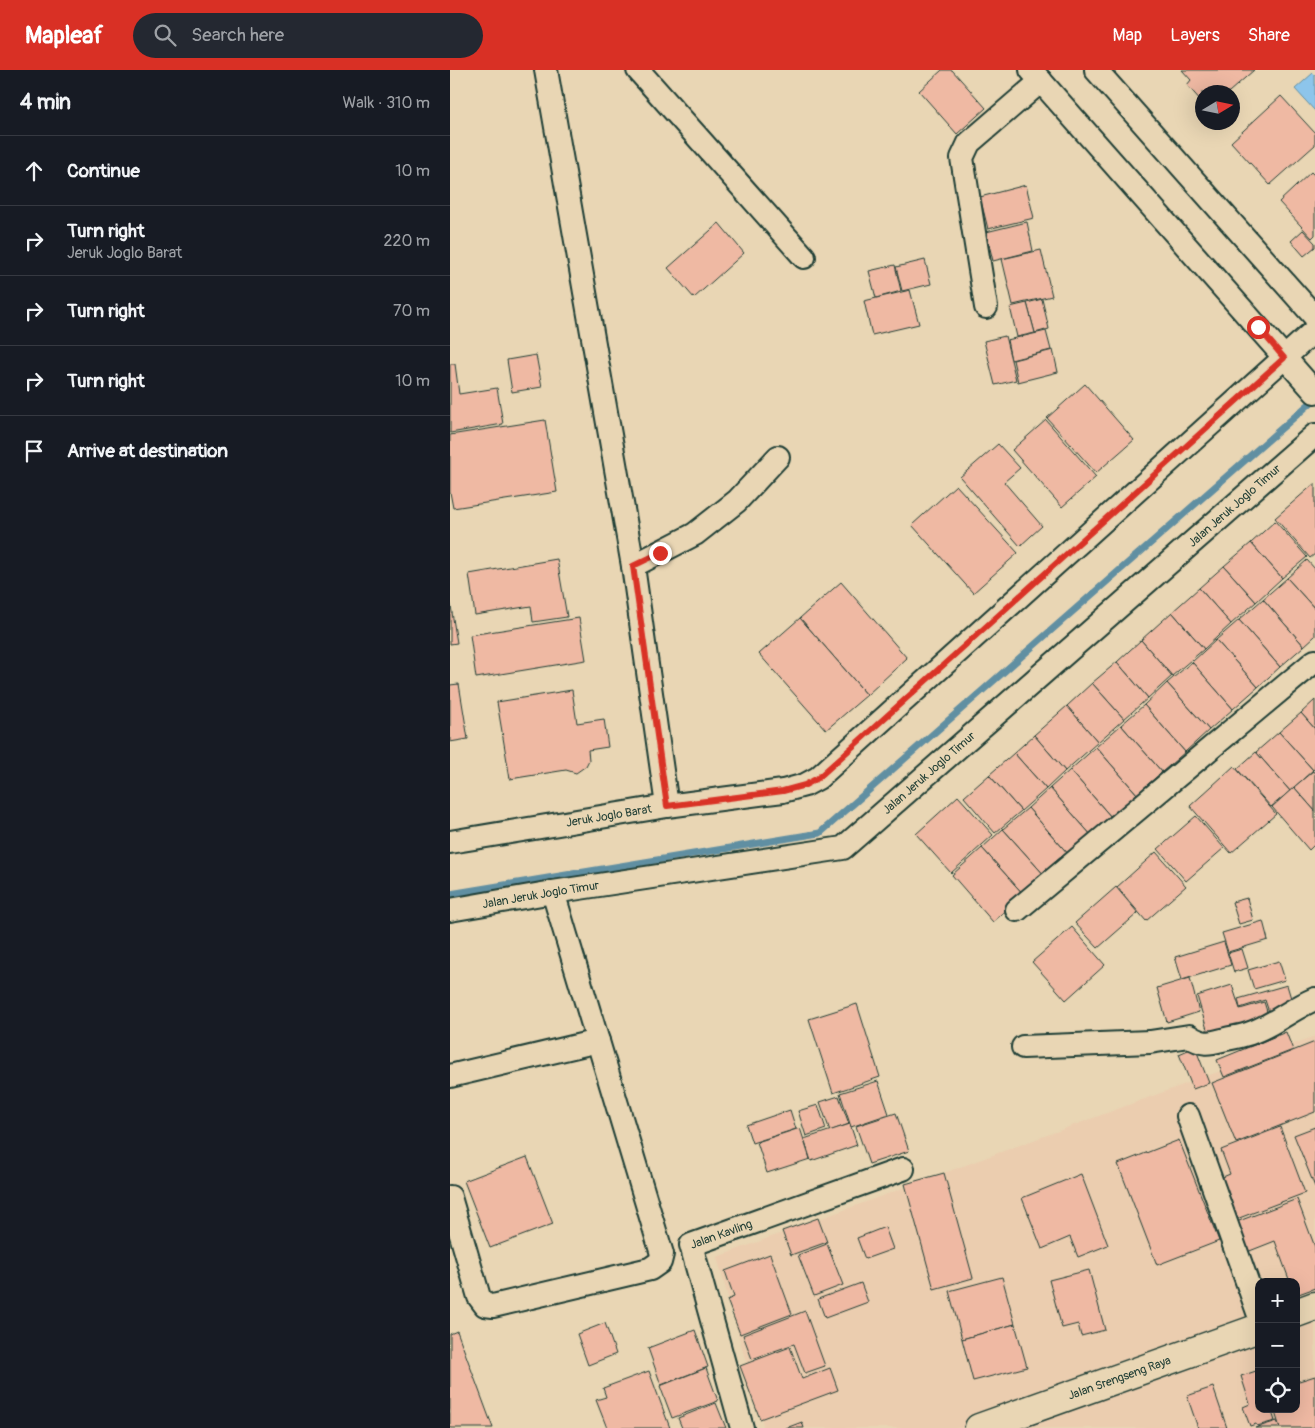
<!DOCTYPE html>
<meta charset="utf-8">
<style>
:root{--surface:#171b24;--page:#242831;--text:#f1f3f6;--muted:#9ea1a6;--line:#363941;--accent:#d93025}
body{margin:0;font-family:Pangolin,sans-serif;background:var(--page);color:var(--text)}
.controls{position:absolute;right:15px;bottom:15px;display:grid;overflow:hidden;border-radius:10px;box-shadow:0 5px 20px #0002}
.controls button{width:45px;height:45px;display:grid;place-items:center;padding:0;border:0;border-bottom:1px solid var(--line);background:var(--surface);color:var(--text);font:25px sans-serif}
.compass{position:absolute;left:745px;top:15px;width:45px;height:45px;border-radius:50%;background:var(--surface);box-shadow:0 5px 20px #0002;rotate:80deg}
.stop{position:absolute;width:15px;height:15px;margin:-11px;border:4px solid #d93025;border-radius:50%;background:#fff}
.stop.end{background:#d93025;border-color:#fff;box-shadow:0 1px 5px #0008}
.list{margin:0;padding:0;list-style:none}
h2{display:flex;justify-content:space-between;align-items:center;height:65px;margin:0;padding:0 20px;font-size:21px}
h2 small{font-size:16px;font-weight:400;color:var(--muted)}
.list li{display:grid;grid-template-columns:32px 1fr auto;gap:15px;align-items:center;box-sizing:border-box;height:70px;padding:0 20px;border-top:1px solid var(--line)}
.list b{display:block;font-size:19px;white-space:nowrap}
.list p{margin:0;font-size:16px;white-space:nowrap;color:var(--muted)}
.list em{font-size:16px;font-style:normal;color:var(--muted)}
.icon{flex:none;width:28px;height:28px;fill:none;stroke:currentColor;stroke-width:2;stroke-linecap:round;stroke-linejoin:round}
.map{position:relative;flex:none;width:865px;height:1358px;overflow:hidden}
header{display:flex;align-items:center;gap:30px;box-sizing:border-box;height:70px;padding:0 25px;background:var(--accent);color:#fff}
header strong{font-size:24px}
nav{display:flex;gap:28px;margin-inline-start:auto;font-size:18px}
.search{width:350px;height:45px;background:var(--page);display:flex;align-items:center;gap:12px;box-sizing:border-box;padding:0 18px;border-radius:28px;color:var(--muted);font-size:19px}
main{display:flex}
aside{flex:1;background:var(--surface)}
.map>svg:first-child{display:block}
.built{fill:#ebcdaf;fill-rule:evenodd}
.water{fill:#8dc5eb;stroke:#618fa2}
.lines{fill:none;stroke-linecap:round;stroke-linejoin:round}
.stream{stroke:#618fa2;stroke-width:7}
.building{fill:#efb9a3;stroke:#1f3d34}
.minor-casing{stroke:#1f3d34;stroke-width:26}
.secondary-casing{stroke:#1f3d34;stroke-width:31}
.minor{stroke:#e9d6b4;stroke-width:22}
.secondary{stroke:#e9d6b4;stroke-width:28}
.route{stroke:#d93025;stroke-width:6}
.labels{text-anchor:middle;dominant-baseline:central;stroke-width:4.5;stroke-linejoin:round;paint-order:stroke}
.street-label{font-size:12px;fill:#1f3d34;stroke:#e9d6b4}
</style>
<header>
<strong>Mapleaf</strong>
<div class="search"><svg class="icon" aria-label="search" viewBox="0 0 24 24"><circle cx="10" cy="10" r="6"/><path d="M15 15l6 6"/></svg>Search here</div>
<nav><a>Map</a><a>Layers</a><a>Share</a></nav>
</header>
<main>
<aside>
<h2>4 min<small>Walk · 310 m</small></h2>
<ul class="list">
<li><svg class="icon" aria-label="ahead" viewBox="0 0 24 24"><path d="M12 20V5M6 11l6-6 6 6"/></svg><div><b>Continue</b></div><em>10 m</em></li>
<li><svg class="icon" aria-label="right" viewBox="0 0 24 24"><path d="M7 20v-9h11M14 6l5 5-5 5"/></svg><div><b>Turn right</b><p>Jeruk Joglo Barat</p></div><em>220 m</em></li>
<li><svg class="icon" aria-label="right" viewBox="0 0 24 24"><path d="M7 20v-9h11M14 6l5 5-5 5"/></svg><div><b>Turn right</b></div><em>70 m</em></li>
<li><svg class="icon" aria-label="right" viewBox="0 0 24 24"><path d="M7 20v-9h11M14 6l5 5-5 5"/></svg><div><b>Turn right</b></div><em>10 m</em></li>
<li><svg class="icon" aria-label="arrive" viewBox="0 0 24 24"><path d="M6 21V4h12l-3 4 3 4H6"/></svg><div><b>Arrive at destination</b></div></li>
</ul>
</aside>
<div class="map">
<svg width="865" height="1358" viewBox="0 0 865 1358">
<rect width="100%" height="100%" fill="#e9d6b4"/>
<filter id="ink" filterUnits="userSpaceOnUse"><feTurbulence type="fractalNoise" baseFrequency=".02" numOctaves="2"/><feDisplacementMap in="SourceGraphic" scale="10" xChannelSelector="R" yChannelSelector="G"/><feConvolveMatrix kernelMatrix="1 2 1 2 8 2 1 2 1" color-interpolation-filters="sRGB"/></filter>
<g filter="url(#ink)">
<path class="built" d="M865,966V1358H314L267,1187ZM809,1212H846V1339H809Z"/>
<polygon class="water" points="863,3 865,5 865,41 845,19"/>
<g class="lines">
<polyline class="stream" points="0,824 370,763 865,329"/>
</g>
<g class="building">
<polygon points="492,0 502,0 536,38 507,64 469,21"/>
<polygon points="732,0 804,0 779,22 752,22 752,32 737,15 741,10"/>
<polygon points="831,26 865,63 865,75 820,115 781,72"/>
<polygon points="861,102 865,106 865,165 862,168 829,132"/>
<polygon points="576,115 584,148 538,159 530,127"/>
<polygon points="577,152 583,181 543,191 536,162"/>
<polygon points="269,153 294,183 244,228 218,198"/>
<polygon points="853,160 865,173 865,177 854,186 841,171"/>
<polygon points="591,180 602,226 563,235 552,189"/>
<polygon points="475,190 481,214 452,221 446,197"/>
<polygon points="445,195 451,221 426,228 419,201"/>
<polygon points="460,220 469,254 422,265 414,231"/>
<polygon points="592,229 599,259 585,263 577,233"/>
<polygon points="577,233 585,263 567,267 560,237"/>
<polygon points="596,261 601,280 561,290 557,270"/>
<polygon points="555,266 566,310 545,315 534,271"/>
<polygon points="603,280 608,302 568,312 563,290"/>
<polygon points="86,285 92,317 62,322 57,290"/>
<polygon points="0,294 5,294 9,324 47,318 53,354 0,363"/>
<polygon points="635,314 684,370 646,403 597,348"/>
<polygon points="95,350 107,422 3,438 0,422 0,365"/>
<polygon points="596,350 646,407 612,437 562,380"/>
<polygon points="548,374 570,398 554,412 592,456 570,476 510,407"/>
<polygon points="865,413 865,484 860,488 825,448"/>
<polygon points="506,415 568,483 523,523 462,455"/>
<polygon points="825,451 857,487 832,508 801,473"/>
<polygon points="801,473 832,508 806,532 774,496"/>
<polygon points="107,489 117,547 83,552 81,536 25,545 19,504"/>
<polygon points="857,490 865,499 865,539 837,508"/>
<polygon points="774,496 806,532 781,554 749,518"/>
<polygon points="837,508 865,539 865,566 854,576 813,529"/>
<polygon points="391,512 457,588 417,625 350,548"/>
<polygon points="749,518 781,554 754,579 722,542"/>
<polygon points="813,529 854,576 830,597 789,550"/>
<polygon points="0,530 7,573 0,574"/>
<polygon points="722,542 754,579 722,606 691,570"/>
<polygon points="129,548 136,590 26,608 20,565"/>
<polygon points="350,548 417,625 376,660 309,584"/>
<polygon points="789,550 830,597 808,617 766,570"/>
<polygon points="691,570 722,606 698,628 667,592"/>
<polygon points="766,570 808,617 783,639 742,592"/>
<polygon points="667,592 698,628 674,649 642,613"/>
<polygon points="742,592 783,639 759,660 717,613"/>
<polygon points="642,613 674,649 648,672 617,636"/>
<polygon points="717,613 759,660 735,682 694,635"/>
<polygon points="9,614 18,669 0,672 0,615"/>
<polygon points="122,620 127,653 154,649 158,677 138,680 139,690 136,696 126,703 116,700 60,709 47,632"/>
<polygon points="865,630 865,659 851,643"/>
<polygon points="694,635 735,682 712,702 671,655"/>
<polygon points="617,636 648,672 615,701 584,665"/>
<polygon points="851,643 865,659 865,698 863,700 829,662"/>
<polygon points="671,655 712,702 687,724 646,677"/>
<polygon points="829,662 863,700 840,721 806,682"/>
<polygon points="584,665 615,701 596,719 564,683"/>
<polygon points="646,677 687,724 661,747 620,700"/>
<polygon points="806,682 840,721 821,737 787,699"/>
<polygon points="564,683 596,719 571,741 539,705"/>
<polygon points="784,696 826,744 781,783 740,736"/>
<polygon points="620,700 661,747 641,765 600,718"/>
<polygon points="863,701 865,704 865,741 844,717"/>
<polygon points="539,705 571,741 545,763 514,727"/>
<polygon points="844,717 865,741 865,774 859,780 822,737"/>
<polygon points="600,718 641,765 619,785 578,738"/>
<polygon points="508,726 543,765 501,803 466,764"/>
<polygon points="578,738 619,785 595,806 553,759"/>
<polygon points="746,746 774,778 736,811 708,779"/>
<polygon points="553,759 595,806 574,825 532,778"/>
<polygon points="532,778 574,825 543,852 502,805"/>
<polygon points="706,782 736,816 696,851 667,817"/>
<polygon points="666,817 688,843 648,878 625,853"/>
<polygon points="797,828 803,850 789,854 782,832"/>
<polygon points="813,851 818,870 778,882 772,863"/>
<polygon points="622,857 655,895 616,930 582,892"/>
<polygon points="774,872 781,895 732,910 725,887"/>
<polygon points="792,879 798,898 784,902 778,883"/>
<polygon points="829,891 835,910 804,919 798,900"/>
<polygon points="740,908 749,942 717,952 707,918"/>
<polygon points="782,915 790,939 814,932 819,948 759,966 747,926"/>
<polygon points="837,915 843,935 819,942 815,930 790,938 788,929"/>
<polygon points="407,934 430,1007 383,1023 359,949"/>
<polygon points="836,962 843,980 774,1007 767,990"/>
<polygon points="865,972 865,1042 786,1073 762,1013"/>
<polygon points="745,977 759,1013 743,1019 729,984"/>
<polygon points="428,1011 439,1044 401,1057 390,1023"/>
<polygon points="389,1026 399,1054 380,1061 370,1032"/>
<polygon points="368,1035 376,1059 356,1066 348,1041"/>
<polygon points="340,1040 346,1059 302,1073 296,1055"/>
<polygon points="446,1043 459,1081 419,1094 406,1056"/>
<polygon points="400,1054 407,1075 361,1091 354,1069"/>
<polygon points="830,1057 855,1123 784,1150 768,1109 780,1104 771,1080"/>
<polygon points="865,1057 865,1117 844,1065"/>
<polygon points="350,1058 360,1089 317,1103 307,1072"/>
<polygon points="729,1070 769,1171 707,1195 668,1094"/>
<polygon points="77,1087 103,1154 40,1178 14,1111"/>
<polygon points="494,1103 523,1208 484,1219 455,1114"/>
<polygon points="631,1104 658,1175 628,1187 620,1167 592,1179 572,1128"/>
<polygon points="847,1129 865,1177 865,1218 846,1225 846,1212 840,1212 825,1171 792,1184 781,1154"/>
<polygon points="368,1148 377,1172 341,1185 332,1161"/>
<polygon points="435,1157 443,1179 415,1189 407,1168"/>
<polygon points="377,1174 393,1215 364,1226 348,1185"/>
<polygon points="320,1184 342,1244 290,1264 277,1230 284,1227 275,1201"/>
<polygon points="639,1200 655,1260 631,1266 628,1254 612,1258 599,1210"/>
<polygon points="552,1207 565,1254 512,1269 499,1221"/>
<polygon points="411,1213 418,1232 375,1248 368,1229"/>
<polygon points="355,1241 375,1296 355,1303 344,1274 302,1289 293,1265"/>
<polygon points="155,1253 166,1284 138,1295 127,1264"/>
<polygon points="565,1254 577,1297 523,1311 512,1269"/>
<polygon points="245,1260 258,1297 211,1315 198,1278"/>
<polygon points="7,1261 43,1358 0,1358 0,1264"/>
<polygon points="340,1277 352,1309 380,1298 388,1320 310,1349 290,1296"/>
<polygon points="256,1298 268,1331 222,1348 210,1316"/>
<polygon points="809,1300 809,1339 821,1339 825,1351 807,1356 806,1354 800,1356 793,1337 800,1334 791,1306"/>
<polygon points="199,1301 220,1358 157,1358 146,1330 156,1327 153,1318"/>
<polygon points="865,1306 865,1358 830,1358 824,1339 846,1339 846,1312"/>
<polygon points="763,1317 777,1358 748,1358 737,1326"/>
<polygon points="266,1333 276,1358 232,1358 228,1348"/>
<polygon points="827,1351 830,1358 805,1358"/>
<polygon points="352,1352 354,1358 336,1358"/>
</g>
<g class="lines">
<g class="minor-casing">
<g id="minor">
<polyline points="96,0 183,496 217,736"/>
<polyline points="188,0 354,187"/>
<polyline points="581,0 865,322"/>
<polyline points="646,0 865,247"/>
<polyline points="536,237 512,88 519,73 591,11"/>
<polyline points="183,496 245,464 287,431 328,387"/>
<path id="s1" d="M0,772L217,736L333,721L355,715L368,708L865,260"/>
<path id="s2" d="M0,840L103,822L393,778L865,365"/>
<polyline points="567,840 865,591"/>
<path d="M573,977L700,972L739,966C754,976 760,973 776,969C785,967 794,966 803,962C825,954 843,938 865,929"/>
<polyline points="0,1006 148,971"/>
<polyline points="738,1046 809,1245"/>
<polyline points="0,1127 29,1227 35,1235 43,1236 200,1199 210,1192 212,1184 103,822"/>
<path id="s3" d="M292,1358L241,1175L453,1099"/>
</g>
</g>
<g class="secondary-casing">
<g id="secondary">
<polyline points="846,1243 865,1236"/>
<path id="s4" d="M529,1358L809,1258"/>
</g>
</g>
<use href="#minor" class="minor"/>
<use href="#secondary" class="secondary"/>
</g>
</g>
<g class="lines" filter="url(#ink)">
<polyline class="route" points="210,483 183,496 217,736 333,721 355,715 368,708 834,288 808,257"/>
</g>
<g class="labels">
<g class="street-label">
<text stroke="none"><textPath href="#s2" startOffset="918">Jalan Jeruk Joglo Timur</textPath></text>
<text stroke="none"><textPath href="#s2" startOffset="512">Jalan Jeruk Joglo Timur</textPath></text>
<text stroke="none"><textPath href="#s1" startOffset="161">Jeruk Joglo Barat</textPath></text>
<text stroke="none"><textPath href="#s2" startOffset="92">Jalan Jeruk Joglo Timur</textPath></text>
<text stroke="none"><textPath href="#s3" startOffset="222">Jalan Kavling</textPath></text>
<text stroke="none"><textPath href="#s4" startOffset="149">Jalan Srengseng Raya</textPath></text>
</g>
</g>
</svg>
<div class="controls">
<button>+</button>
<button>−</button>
<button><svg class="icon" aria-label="locate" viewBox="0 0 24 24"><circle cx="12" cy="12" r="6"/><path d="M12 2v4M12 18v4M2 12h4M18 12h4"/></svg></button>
</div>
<svg class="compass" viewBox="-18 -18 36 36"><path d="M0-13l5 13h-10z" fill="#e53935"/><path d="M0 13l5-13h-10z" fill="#9ea1a6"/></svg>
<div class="stop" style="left:808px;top:257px"></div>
<div class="stop end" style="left:210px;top:483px"></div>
</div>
</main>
